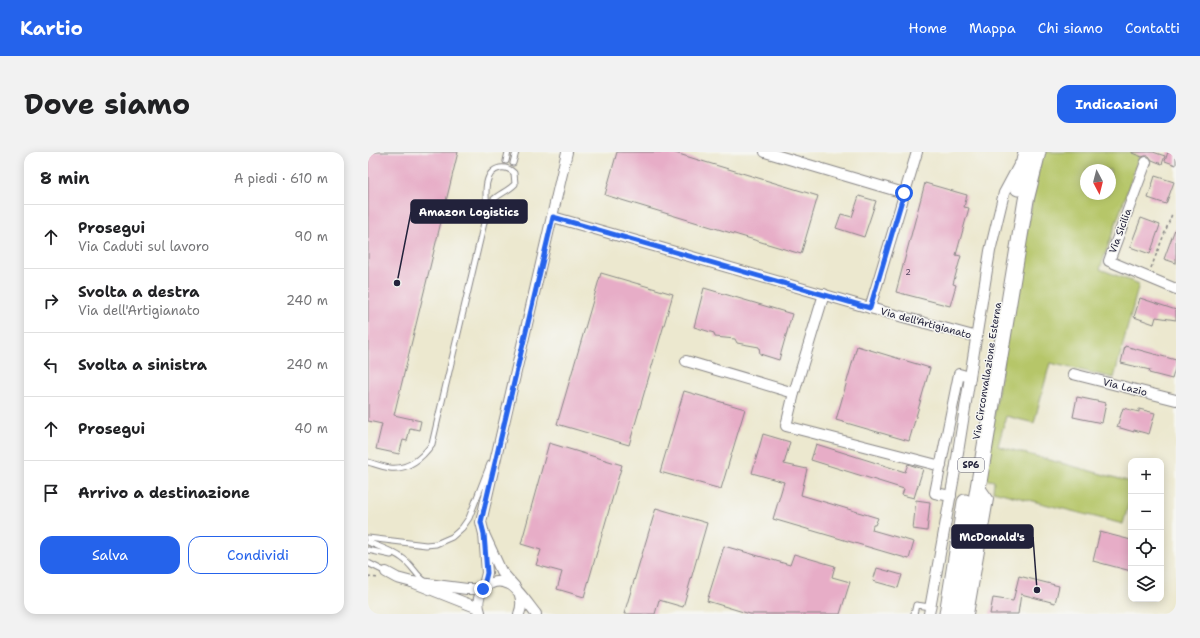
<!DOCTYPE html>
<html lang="it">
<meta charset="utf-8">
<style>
:root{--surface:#fff;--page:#f2f2f2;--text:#202124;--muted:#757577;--line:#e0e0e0;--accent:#2563eb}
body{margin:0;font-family:"Shantell Sans",sans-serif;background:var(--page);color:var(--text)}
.controls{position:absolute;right:12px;bottom:12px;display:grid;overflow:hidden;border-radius:8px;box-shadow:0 2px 10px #0003}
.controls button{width:36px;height:36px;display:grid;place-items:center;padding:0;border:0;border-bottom:1px solid var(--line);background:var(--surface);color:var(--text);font:20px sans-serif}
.compass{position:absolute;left:712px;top:12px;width:36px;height:36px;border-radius:50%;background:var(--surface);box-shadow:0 2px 10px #0003;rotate:173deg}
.stop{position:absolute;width:12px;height:12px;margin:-9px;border:3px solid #2563eb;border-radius:50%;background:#fff}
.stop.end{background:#2563eb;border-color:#fff;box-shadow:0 1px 4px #0008}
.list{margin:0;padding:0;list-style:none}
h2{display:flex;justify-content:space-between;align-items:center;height:52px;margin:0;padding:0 16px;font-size:17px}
h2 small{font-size:13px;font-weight:400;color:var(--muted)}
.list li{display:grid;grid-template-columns:26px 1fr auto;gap:12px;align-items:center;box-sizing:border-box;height:64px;padding:0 16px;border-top:1px solid var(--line)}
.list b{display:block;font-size:15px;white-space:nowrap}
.list p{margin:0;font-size:13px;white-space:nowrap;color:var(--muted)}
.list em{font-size:13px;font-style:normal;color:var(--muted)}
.actions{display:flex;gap:8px;padding:12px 16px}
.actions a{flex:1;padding:9px 0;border:1px solid var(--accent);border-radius:12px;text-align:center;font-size:14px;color:var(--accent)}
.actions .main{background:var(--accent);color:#fff}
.icon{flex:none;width:22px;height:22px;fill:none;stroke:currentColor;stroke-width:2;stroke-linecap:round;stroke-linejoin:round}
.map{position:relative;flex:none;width:808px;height:462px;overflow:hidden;border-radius:12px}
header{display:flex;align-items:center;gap:24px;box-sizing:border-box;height:56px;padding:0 20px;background:var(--accent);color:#fff}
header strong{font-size:19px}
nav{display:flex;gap:22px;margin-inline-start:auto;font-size:14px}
.intro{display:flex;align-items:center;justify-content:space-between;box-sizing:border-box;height:96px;padding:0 24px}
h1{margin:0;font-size:28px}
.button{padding:10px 18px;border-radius:12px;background:var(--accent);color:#fff;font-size:14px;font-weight:700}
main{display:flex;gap:24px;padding:0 24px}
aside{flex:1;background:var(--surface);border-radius:12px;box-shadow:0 2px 10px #0003}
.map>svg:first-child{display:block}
.green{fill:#b6c669;stroke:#6c7452;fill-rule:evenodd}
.building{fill:#e7adc7}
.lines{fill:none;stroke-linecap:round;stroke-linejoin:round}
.service-casing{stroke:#878585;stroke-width:7}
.minor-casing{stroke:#878585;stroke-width:12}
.primary-casing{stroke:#878585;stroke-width:17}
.path{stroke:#878585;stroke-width:1.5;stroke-dasharray:3 3;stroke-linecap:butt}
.service{stroke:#fff;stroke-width:5}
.minor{stroke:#fff;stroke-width:10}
.primary{stroke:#fff;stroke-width:15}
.route{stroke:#2563eb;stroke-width:5}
.labels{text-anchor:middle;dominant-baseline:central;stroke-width:3;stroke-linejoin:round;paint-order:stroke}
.number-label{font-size:8px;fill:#53455e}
.shield{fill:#f6f6f2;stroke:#626272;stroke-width:1}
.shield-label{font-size:9px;font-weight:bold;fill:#22223b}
.street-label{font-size:10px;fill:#22223b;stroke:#f6f6f2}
.leader{fill:none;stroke:#22223b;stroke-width:1.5}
.callout-dot{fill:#22223b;stroke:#f6f6f2;stroke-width:1.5}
.callout{fill:#22223b;stroke:#22223b;stroke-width:1.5}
.callout-label{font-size:11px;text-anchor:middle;font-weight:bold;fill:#fff}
</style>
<header>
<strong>Kartio</strong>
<nav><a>Home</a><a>Mappa</a><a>Chi siamo</a><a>Contatti</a></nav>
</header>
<div class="intro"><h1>Dove siamo</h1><a class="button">Indicazioni</a></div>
<main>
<aside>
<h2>8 min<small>A piedi · 610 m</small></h2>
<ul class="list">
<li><svg class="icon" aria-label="ahead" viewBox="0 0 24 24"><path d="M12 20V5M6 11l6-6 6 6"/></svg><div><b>Prosegui</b><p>Via Caduti sul lavoro</p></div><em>90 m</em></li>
<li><svg class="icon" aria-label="right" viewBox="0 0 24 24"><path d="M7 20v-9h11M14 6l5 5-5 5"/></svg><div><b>Svolta a destra</b><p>Via dell'Artigianato</p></div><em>240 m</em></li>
<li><svg class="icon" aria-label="left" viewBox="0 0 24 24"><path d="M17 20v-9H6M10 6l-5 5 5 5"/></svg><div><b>Svolta a sinistra</b></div><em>240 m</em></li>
<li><svg class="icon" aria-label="ahead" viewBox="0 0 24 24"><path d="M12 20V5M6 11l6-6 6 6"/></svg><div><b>Prosegui</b></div><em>40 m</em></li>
<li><svg class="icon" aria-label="arrive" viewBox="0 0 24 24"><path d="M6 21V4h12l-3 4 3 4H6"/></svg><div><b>Arrivo a destinazione</b></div></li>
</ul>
<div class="actions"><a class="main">Salva</a><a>Condividi</a></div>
</aside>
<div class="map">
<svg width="808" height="462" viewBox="0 0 808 462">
<rect width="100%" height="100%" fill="#f6f6f2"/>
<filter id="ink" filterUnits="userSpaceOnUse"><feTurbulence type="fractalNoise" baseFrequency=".025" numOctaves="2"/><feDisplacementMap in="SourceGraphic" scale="8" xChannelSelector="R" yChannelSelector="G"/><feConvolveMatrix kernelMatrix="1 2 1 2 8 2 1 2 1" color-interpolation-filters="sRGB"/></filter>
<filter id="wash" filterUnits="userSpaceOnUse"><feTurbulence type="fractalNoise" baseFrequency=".012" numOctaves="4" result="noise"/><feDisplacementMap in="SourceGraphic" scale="16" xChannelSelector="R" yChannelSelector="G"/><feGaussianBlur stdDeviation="0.9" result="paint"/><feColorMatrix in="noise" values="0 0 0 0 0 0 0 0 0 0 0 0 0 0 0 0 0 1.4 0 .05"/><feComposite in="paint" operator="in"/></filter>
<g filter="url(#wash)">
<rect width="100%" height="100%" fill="#ece8cf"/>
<path class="green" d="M674,0H773L732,117L771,132L746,226L682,211L666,271L638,264L630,294L763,330V344L755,372L625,339L626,329L616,327L642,164ZM718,18H742V42H718Z"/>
<g id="blocks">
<g class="building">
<polygon points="0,0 90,0 26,263 53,269 51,278 42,276 39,289 35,288 31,302 8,297 14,272 0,269"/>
<polygon points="249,0 304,0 450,44 433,102 237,43"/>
<polygon points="764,0 785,0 797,4 794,12 784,8 781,4 777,4 774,5 764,1"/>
<polygon points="800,0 808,0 808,13 797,9"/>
<polygon points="787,24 806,30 798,52 780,46"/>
<polygon points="557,31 599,43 596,55 601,56 588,103 593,104 585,132 588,133 582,154 528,140"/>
<polygon points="491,44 508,49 496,85 468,76 473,62 484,65"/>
<polygon points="773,66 792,73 782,102 762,95"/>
<polygon points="807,77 808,77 808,111 796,107"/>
<polygon points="233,121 305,142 261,293 189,272"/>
<polygon points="336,136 424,162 411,208 392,202 391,195 369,191 367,187 347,185 346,181 326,175"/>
<polygon points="772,146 808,158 808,168 788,165 786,172 766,165"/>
<polygon points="489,194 562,216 541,289 468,268"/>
<polygon points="757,194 808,208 808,213 804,227 781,221 782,218 753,211"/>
<polygon points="316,239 377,257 353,337 292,320"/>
<polygon points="709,245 738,251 734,271 705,265"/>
<polygon points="755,256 771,260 771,257 787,261 781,282 766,278 766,280 749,275"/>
<polygon points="395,282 422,290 416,312 439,317 433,343 510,366 507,373 505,373 504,378 546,390 541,407 405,367 416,330 384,321"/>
<polygon points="181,291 254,313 216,445 189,437 194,420 168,413 173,398 153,392"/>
<polygon points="448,292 537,320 540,312 555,317 546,346 534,343 536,337 443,308"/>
<polygon points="548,348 562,350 559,379 545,377"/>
<polygon points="288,356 339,371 315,455 291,448 287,462 256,462"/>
<polygon points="732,380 763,388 763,419 725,409"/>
<polygon points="356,394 422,413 426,402 467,414 464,425 482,430 472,462 382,462 339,449"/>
<polygon points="509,416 534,423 530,436 505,429"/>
<polygon points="651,424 691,434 687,451 653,442 650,462 622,462 625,446 645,449"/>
</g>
</g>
</g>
<g filter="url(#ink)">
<use href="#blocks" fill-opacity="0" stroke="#878585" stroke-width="1"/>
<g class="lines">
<g class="service-casing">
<g id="service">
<polyline points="138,9 140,0"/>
<polyline points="145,11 148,0"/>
<path d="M0,310C7,312 14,315 22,316C40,318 54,306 64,292L119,58C125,42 136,43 147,32L146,21C142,17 138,15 132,16C114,20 118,45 119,58"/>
<polyline points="0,386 58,393 68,392 84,385 94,376 101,366 122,312"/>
<path d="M0,390C11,395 25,399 34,406C44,412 48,424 58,430"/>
<polyline points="0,398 23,403"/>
<polyline points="0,411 18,420"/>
<polyline points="546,462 548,453 562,455"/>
</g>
</g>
<g class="minor-casing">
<g id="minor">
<polyline points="397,0 536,41"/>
<polyline points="778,10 741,109 808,137"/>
<polyline points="185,65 502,156 609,185"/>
<polyline points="456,142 426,241 418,274 573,314"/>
<polyline points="502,156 549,0"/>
<polyline points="318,209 426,241"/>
<polyline points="705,222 808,248"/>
<polyline points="583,344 567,341 591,222 602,225"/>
<polyline points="116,382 113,370 199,0"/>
<polyline points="18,420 29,426 44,430"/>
<polyline points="110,456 44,430 99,437 115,437 119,421 116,382 133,419 148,436"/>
<path d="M112,460C105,442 122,423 141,432C149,435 162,455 168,462"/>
<path d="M151,462C154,455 154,450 152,443"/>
<polyline points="561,462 587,319 622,99 636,41 651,13"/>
<polyline points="600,462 620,347 610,333"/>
</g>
</g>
<g class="primary-casing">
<g id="primary">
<polyline points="650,36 658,0"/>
<polyline points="579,462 597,350"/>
<polyline points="589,462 658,48 670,0"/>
</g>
</g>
<g class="path">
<polyline points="783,116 804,62"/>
<polyline points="0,425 12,426"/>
</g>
<use href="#service" class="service"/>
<use href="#minor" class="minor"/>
<use href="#primary" class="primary"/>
</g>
</g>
<g class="lines" filter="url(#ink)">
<polyline class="route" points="115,437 119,421 116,382 113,370 185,65 502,156 536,41"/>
</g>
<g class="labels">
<g class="number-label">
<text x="540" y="120">2</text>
</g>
<rect class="shield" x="590" y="306" width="26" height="14" rx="3"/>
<g class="shield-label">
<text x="603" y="313">SP6</text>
</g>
<g class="street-label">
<text transform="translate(752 79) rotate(-70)">Via Sicilia</text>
<text transform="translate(558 171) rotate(15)">Via dell'Artigianato</text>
<text transform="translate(619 219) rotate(-81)">Via Circonvallazione Esterna</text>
<text transform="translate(757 235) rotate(14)">Via Lazio</text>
</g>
</g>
<path class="leader" d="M29 131L43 60M669 438L665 385"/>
<g class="callout-dot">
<circle cx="29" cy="131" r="4"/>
<circle cx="669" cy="438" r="4"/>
</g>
<g class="callout">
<rect x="43" y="48" width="116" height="23" rx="4"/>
<rect x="584" y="373" width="81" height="23" rx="4"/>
</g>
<g class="callout-label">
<text x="101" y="64">Amazon Logistics</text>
<text x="624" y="389">McDonald's</text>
</g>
</svg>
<div class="controls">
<button>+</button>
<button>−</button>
<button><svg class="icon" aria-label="locate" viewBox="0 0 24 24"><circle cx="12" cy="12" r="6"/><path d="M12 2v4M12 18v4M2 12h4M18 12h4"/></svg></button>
<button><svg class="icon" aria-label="layers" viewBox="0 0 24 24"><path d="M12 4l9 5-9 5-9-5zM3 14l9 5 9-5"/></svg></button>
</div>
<svg class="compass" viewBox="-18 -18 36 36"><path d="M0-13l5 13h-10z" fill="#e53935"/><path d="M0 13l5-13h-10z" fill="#757577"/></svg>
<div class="stop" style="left:536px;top:41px"></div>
<div class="stop end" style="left:115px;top:437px"></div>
</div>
</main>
